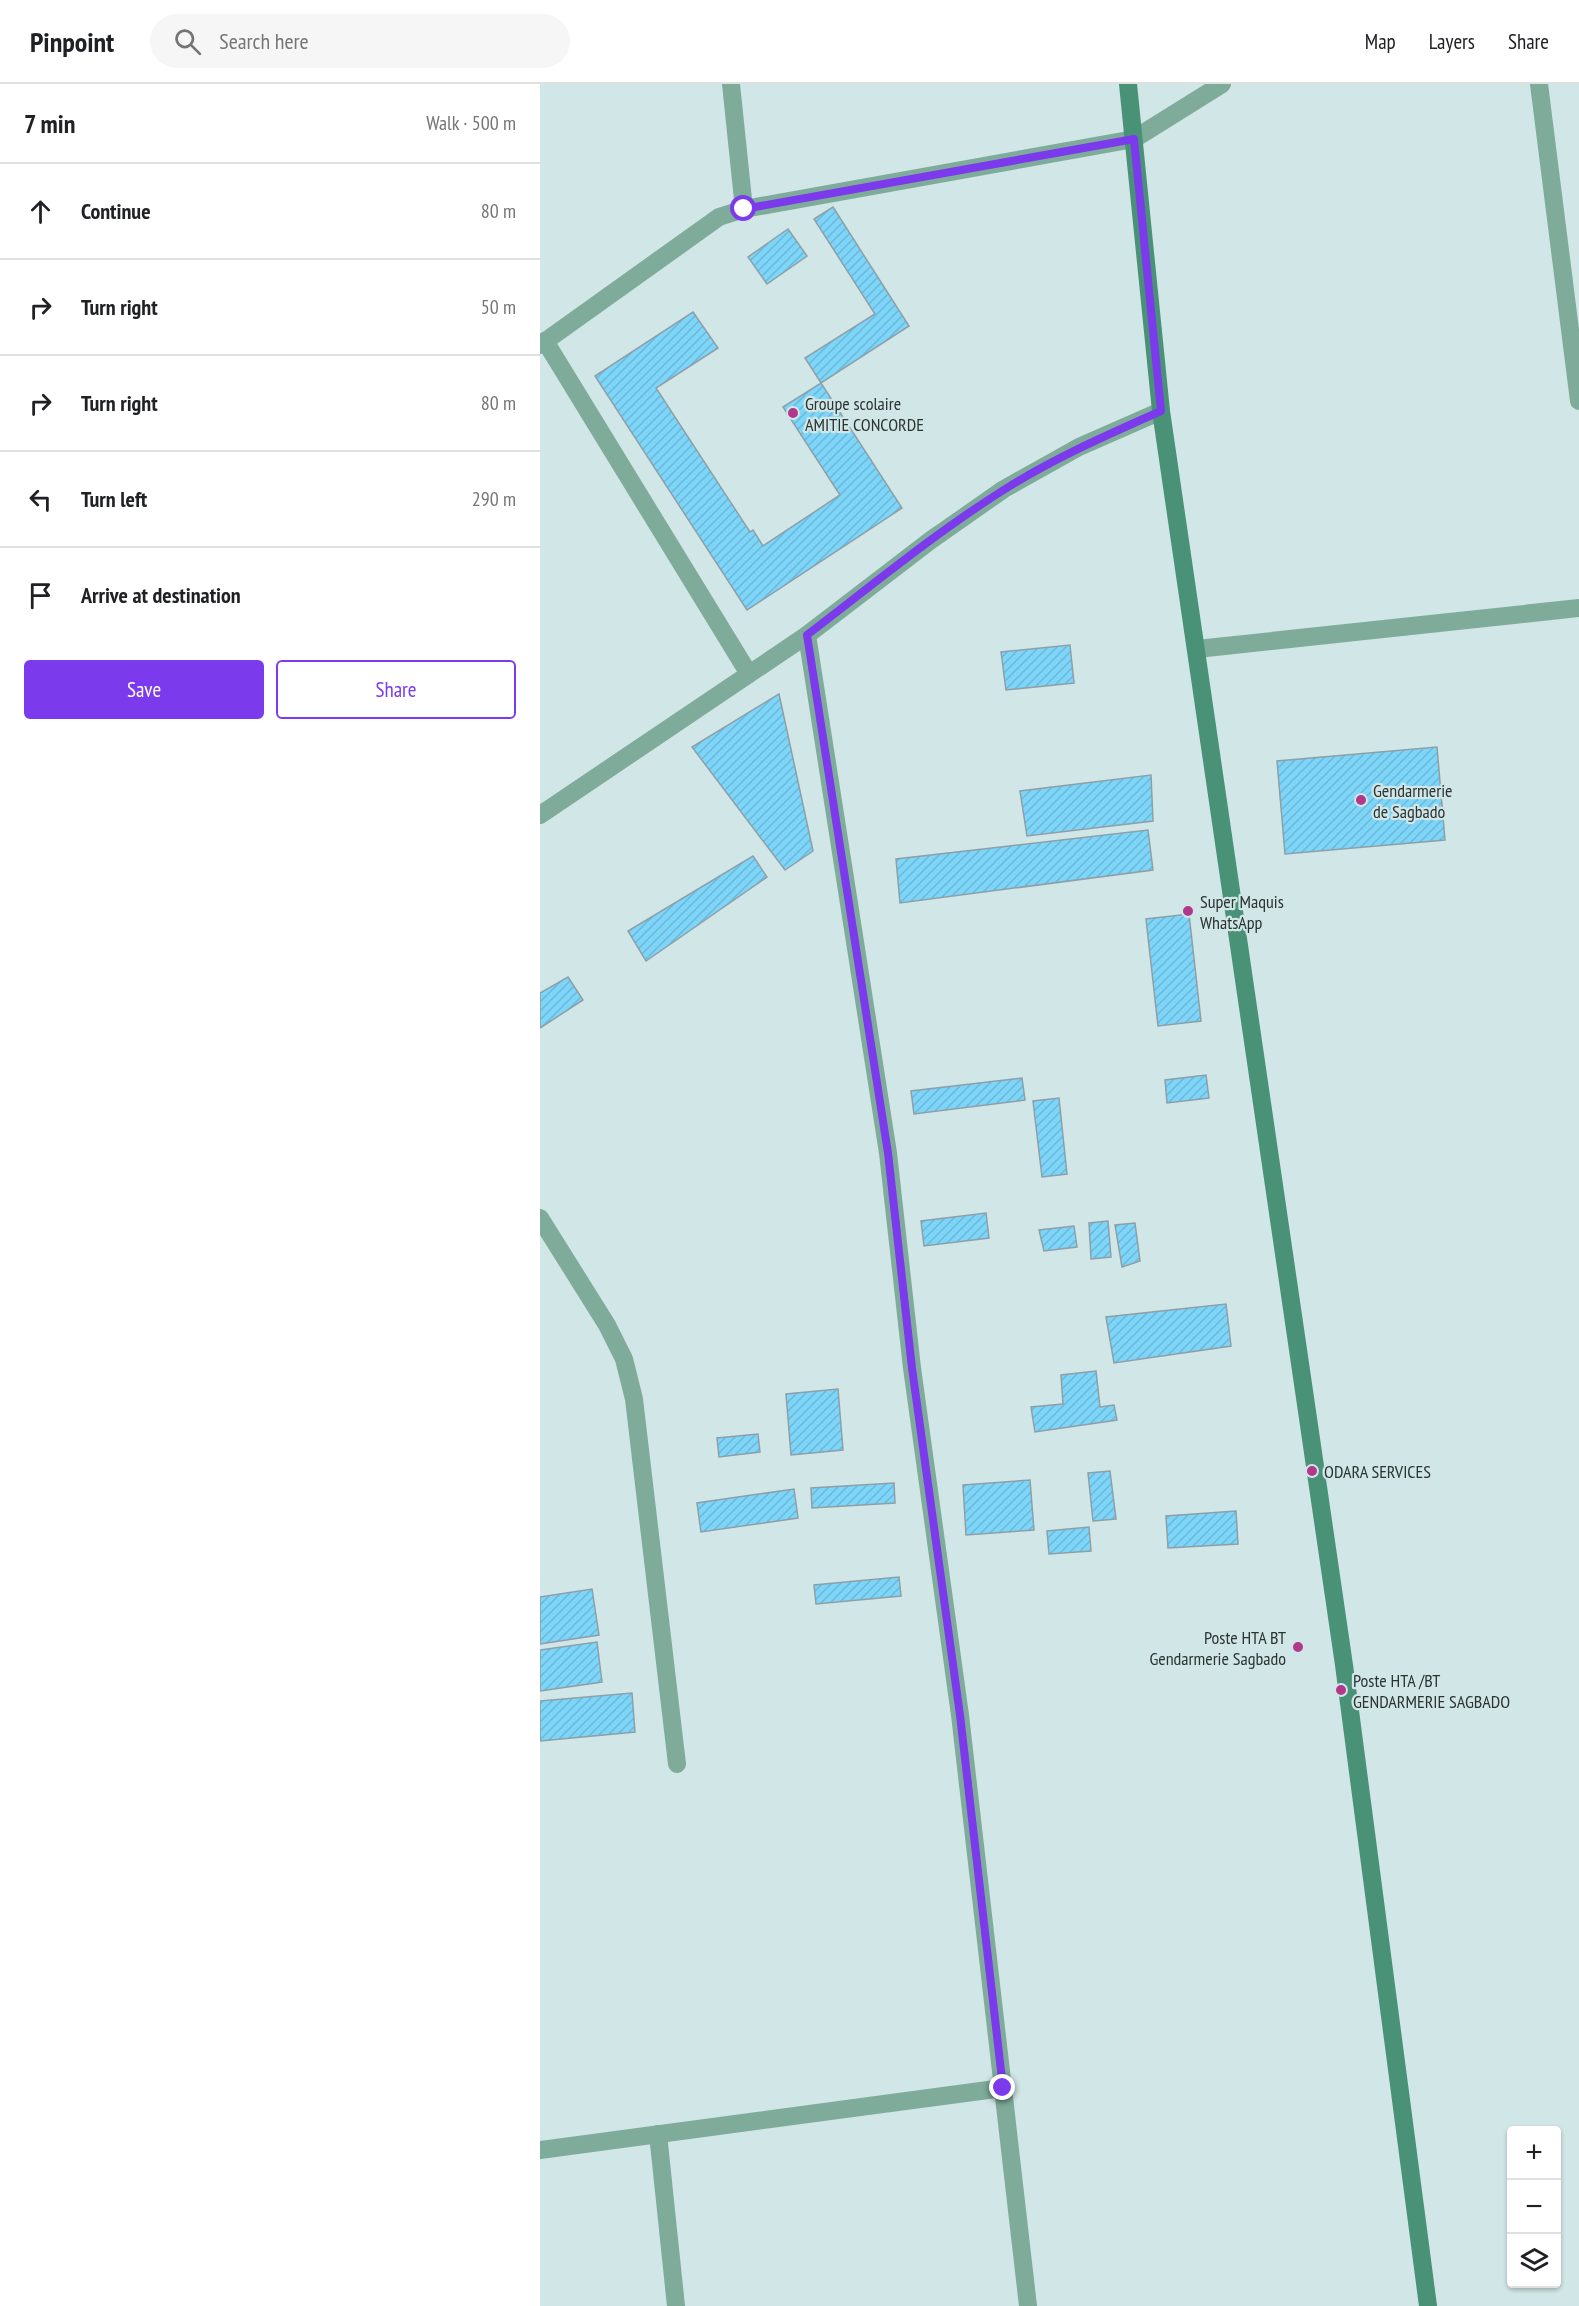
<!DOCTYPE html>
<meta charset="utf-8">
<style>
:root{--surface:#fff;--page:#f6f6f6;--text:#202124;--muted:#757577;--line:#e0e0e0;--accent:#7c3aed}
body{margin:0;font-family:"PT Sans Narrow",sans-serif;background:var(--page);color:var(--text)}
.controls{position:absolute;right:18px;bottom:18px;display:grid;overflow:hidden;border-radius:6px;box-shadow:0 2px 4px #0004}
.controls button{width:54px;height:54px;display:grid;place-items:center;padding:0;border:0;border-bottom:2px solid var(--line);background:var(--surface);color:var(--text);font:30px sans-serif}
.stop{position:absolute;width:18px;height:18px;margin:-14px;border:4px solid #7c3aed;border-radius:50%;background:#fff}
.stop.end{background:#7c3aed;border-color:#fff;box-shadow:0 2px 6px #0008}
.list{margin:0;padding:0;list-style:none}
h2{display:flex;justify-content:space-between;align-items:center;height:78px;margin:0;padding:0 24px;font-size:26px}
h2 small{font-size:20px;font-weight:400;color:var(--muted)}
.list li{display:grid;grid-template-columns:39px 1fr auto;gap:18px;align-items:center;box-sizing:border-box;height:96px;padding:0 24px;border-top:2px solid var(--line)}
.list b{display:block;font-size:22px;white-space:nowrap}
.list em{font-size:20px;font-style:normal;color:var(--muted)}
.actions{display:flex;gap:12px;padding:18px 24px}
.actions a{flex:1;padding:14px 0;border:2px solid var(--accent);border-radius:6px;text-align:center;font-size:21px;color:var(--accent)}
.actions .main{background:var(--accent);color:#fff}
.icon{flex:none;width:33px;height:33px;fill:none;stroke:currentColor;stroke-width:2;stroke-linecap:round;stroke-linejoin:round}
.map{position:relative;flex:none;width:1039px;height:2222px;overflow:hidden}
header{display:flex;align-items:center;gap:36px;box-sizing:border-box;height:84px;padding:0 30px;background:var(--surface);border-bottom:2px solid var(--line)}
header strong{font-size:28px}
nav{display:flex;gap:33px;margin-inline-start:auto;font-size:21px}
.search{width:420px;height:54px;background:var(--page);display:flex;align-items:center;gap:15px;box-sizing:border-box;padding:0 21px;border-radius:33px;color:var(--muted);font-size:22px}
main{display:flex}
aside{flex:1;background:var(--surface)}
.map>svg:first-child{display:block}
.building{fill:url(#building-hatch);stroke:#8e9fa7;stroke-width:1.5}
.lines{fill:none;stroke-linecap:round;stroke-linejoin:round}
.street{stroke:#7fac9a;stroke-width:18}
.secondary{stroke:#499278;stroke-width:18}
.route{stroke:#7c3aed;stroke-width:8}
.poi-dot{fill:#b2388c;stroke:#d1e6e6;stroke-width:2}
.labels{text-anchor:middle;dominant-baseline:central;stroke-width:4.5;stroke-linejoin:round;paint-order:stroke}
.poi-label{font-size:18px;fill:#2b3333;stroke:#d1e6e6;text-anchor:start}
</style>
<header>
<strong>Pinpoint</strong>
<div class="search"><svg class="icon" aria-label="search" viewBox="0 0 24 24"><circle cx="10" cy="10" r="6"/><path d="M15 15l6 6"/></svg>Search here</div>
<nav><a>Map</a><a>Layers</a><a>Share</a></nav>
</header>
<main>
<aside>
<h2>7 min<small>Walk · 500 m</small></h2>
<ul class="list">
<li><svg class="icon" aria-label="ahead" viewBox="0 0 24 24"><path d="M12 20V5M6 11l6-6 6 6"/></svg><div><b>Continue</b></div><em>80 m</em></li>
<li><svg class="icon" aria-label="right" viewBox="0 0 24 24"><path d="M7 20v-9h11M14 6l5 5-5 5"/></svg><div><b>Turn right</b></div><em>50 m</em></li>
<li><svg class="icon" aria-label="right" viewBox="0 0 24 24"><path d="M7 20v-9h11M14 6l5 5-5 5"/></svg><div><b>Turn right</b></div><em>80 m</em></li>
<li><svg class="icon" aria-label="left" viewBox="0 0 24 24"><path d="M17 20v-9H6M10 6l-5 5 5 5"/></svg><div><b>Turn left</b></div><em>290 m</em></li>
<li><svg class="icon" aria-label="arrive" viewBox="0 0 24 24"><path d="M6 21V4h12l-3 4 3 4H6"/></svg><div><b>Arrive at destination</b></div></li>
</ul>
<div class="actions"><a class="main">Save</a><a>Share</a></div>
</aside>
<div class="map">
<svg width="1039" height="2222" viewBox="0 0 1039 2222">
<defs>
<pattern id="building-hatch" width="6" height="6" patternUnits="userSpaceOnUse" patternTransform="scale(1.5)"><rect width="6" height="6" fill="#7dd6f9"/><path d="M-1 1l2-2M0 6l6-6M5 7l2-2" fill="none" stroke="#6cb8d6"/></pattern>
</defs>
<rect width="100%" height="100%" fill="#d1e6e6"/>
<g class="building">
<polygon points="293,123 369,242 281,299 265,274 335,230 274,135"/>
<polygon points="248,145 267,172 227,200 208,173"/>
<polygon points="153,228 178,264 116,304 210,448 213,446 223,462 300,411 243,323 281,299 362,424 207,526 55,292"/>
<polygon points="530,561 534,599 466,606 461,568"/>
<polygon points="239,610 273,767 245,786 152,663"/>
<polygon points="897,663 905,756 745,770 737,677"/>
<polygon points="611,691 613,737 487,752 480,707"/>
<polygon points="608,746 613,786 360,819 356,775"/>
<polygon points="213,772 227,793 106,877 88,847"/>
<polygon points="649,830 661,937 618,942 606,835"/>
<polygon points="28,893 43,916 0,944 0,909"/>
<polygon points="666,991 669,1014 627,1019 625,996"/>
<polygon points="482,994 485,1016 374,1030 371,1007"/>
<polygon points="519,1014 527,1090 502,1093 493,1017"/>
<polygon points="446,1129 449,1154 384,1162 381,1137"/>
<polygon points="568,1137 571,1173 551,1175 549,1139"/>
<polygon points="595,1139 600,1177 582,1183 575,1141"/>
<polygon points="534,1142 537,1163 504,1167 499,1146"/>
<polygon points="686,1220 691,1262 574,1279 566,1233"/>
<polygon points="556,1287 560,1323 574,1321 577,1336 495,1348 491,1323 523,1320 521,1291"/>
<polygon points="298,1305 303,1366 251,1371 246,1310"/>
<polygon points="218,1350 220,1368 179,1373 177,1354"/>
<polygon points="570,1387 576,1435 553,1437 548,1389"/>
<polygon points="490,1396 494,1446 426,1451 423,1401"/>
<polygon points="354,1399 355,1419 272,1424 271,1404"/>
<polygon points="254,1405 258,1434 161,1448 157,1419"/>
<polygon points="696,1427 698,1460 628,1464 626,1432"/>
<polygon points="549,1443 551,1467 509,1470 507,1447"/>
<polygon points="359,1493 361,1512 276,1520 274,1501"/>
<polygon points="52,1505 59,1551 0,1560 0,1513"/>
<polygon points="57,1558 62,1598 0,1607 0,1566"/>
<polygon points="92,1609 95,1648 0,1657 0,1617"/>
</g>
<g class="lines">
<g class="street">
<polyline points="191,0 204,125"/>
<polyline points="999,0 1039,317"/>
<polyline points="5,257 209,590"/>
<polyline points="0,261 179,133 204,125 594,55 682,0"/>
<polyline points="267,551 348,1069 372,1284 420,1631 488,2222"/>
<polyline points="657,565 1039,524"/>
<polyline points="0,731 267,551 391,456 464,405 539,363 621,327"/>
<polyline points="0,1134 67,1241 84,1275 94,1315 137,1680"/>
<polyline points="118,2050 136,2222"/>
<polyline points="0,2066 463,2004"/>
</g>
<polyline class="secondary" points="588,0 621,327 804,1581 888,2222"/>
</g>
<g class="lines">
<path class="route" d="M204,125L594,55L621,327C567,351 512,375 462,407C394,450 331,502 267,551L348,1069L372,1284L420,1631L463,2004"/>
</g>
<g class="poi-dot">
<circle cx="253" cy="329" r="6"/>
<circle cx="821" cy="716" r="6"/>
<circle cx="648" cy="827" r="6"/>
<circle cx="772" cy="1387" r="6"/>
<circle cx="758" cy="1563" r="6"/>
<circle cx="801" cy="1606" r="6"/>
</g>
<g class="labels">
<g class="poi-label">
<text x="265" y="319">Groupe scolaire<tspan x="265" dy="21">AMITIE CONCORDE</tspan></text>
<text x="833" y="706">Gendarmerie<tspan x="833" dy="21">de Sagbado</tspan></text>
<text x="660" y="817">Super Maquis<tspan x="660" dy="21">WhatsApp</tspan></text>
<text x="784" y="1387">ODARA SERVICES</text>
<text x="746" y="1553" text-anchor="end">Poste HTA BT<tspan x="746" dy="21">Gendarmerie Sagbado</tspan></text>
<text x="813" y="1596">Poste HTA /BT<tspan x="813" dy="21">GENDARMERIE SAGBADO</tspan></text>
</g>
</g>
</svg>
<div class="controls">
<button>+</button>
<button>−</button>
<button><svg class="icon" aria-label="layers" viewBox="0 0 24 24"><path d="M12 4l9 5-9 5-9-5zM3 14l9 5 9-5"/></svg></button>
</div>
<div class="stop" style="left:204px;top:125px"></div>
<div class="stop end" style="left:463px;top:2004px"></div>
</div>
</main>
